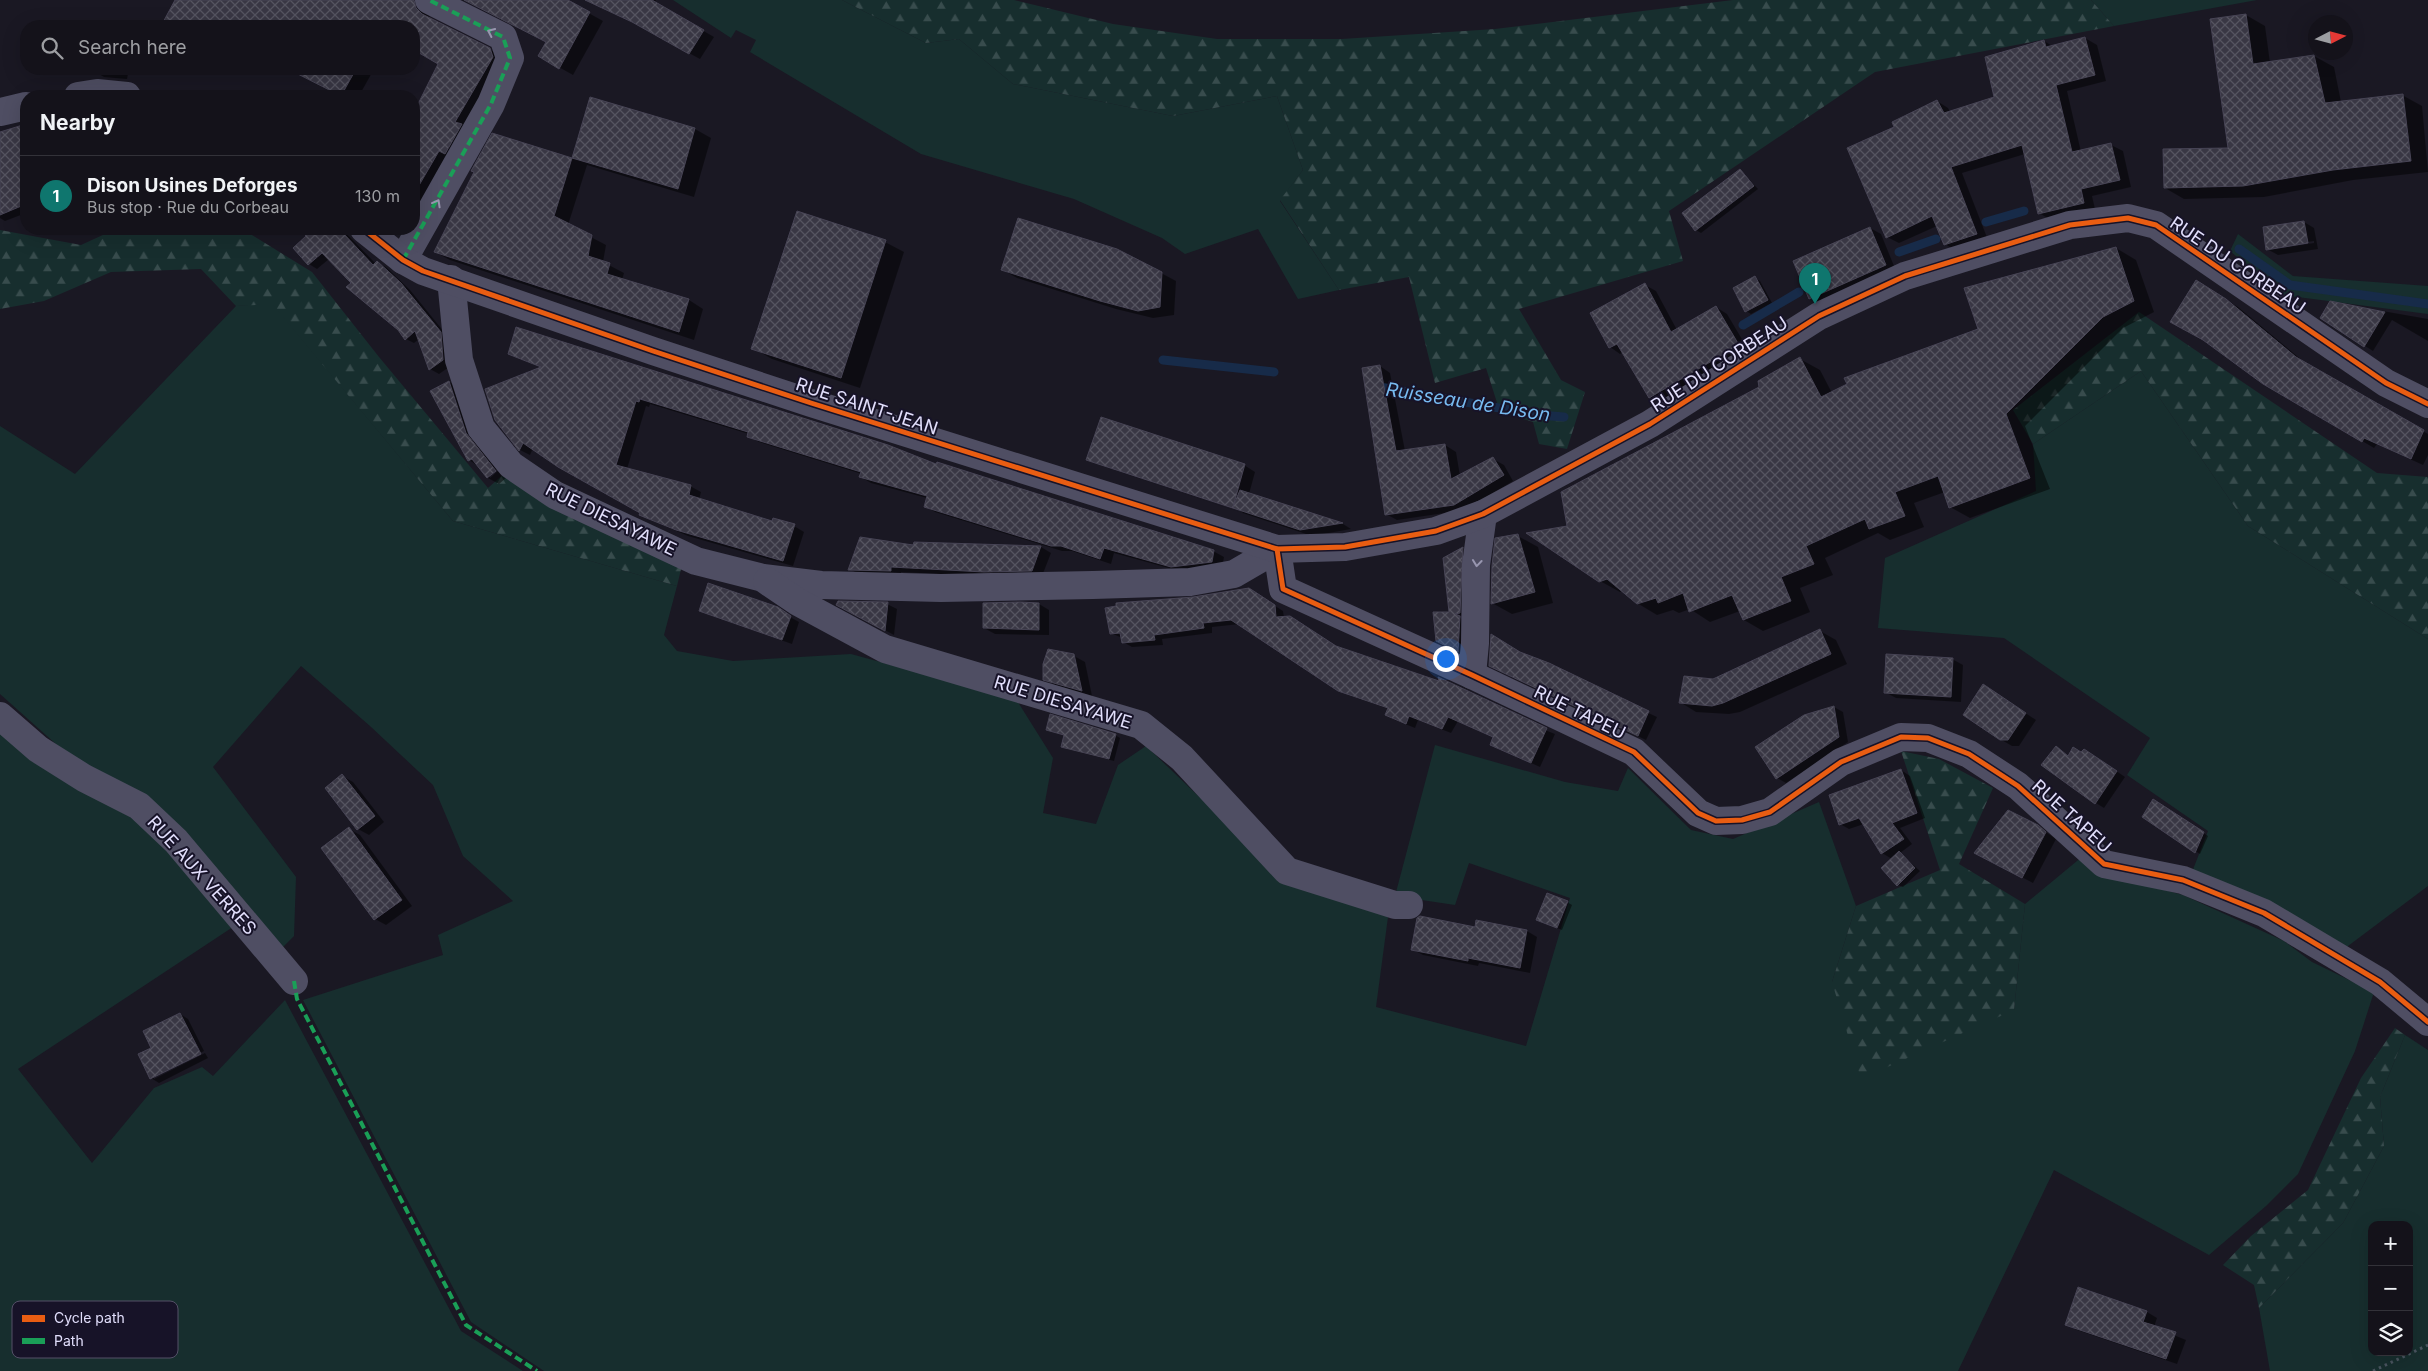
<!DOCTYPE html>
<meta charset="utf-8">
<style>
:root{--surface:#14121a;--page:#1d1b23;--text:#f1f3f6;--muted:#9d9ea2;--line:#333239;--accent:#0f766e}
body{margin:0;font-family:Inter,sans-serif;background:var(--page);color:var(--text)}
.controls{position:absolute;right:15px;bottom:15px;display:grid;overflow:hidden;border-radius:10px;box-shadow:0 5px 20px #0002}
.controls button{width:45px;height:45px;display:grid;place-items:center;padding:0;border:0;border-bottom:1px solid var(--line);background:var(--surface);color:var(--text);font:25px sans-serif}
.compass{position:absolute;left:2308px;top:15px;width:45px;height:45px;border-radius:50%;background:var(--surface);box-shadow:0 5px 20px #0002;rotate:84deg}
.you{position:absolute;left:1445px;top:658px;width:18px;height:18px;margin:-12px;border:4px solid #fff;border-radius:50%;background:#1a73e8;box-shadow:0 0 0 8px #1a73e833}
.badge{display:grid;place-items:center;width:32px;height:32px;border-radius:50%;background:var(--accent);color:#fff;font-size:16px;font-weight:700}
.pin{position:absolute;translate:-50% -41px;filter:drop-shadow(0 1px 2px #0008)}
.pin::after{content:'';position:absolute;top:26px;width:18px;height:15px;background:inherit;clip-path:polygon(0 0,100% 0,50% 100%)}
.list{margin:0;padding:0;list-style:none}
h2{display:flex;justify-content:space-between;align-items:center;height:65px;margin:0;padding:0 20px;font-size:21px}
h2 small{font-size:16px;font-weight:400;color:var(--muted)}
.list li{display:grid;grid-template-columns:32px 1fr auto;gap:15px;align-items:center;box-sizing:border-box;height:80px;padding:0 20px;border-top:1px solid var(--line)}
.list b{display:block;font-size:19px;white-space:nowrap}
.list p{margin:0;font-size:16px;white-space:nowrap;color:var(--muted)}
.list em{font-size:16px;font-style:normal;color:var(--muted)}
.icon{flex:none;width:28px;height:28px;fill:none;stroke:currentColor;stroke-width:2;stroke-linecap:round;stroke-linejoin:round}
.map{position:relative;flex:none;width:2428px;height:1371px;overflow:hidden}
.search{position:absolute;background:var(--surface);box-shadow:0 5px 20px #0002;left:20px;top:20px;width:400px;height:55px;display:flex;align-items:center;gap:12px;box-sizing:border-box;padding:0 18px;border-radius:20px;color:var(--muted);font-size:19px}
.panel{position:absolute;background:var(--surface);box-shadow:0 5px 20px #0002;left:20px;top:90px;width:400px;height:145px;border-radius:20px}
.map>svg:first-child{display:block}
.green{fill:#172e2e;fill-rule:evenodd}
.forest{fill:url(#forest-firs)}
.shadow{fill:#0007;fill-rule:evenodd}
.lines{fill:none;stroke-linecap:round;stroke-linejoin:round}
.stream{stroke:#172b49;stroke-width:9}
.building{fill:url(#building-cross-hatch);stroke:#474455}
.path{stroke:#49545f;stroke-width:3;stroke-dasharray:2.5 4;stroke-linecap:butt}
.minor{stroke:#4f4e63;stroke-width:28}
.tertiary{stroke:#4f4e63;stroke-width:28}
.quiet{stroke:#1a9f57;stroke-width:4;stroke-dasharray:8 4;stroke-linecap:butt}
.cycleway-casing{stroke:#171328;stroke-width:8}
.cycleway{stroke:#e95d12;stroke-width:5}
.oneway{stroke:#9896af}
.labels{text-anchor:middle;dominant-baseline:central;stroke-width:4;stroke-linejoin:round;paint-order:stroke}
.street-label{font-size:18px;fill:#e1defb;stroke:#171328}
.water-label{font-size:19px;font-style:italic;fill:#77baf0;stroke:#171328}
.key{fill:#171328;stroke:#545067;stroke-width:1}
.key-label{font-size:14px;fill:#e1defb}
</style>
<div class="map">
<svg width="2428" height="1371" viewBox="0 0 2428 1371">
<defs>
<pattern id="forest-firs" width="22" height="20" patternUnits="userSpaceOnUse" patternTransform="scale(1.25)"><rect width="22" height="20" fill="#172e2e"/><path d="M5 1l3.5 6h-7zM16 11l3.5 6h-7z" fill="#384c4d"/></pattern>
<pattern id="building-cross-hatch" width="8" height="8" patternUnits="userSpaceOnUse" patternTransform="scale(1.25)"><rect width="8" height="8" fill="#393744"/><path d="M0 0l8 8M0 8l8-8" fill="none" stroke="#555460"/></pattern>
</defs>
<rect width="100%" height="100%" fill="#1a1823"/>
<g class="green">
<polygon points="673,0 842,0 926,43 959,39 1013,84 1173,116 1277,96 1303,170 1280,201 1339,290 1298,299 1258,229 1185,254 1162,238 1074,199 921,154 750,52 756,40 736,30 731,38"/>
<polygon points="2091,0 2257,0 2114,26"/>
<polygon points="2238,234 2293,276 2428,286 2428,314 2282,295 2230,251"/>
<polygon points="272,303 453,521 677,586 664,635 677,651 733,661 851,654 1016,699 1053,758 1043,813 1096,824 1118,765 1146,746 1260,855 1388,917 1376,1007 1526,1046 1570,898 1469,863 1455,905 1395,896 1435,745 1565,782 1618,791 1628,768 1691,830 1733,839 1819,802 1856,906 1832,982 2014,1010 2025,904 2083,856 2105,874 2183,895 2284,941 2312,962 2374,992 2355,1051 2298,1174 2266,1206 2209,1255 2054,1170 1958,1371 544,1371 471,1322 303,1000 443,955 438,935 513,901 463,856 433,785 370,726 301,666 213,767 296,877 294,936 283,947 0,694 0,426 75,474 236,306"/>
<polygon points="2141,371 2248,526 2428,639 2428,886 2344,949 2192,872 2208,831 2127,775 2150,738 2004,638 1878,628 1885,558 2036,491 2033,444"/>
<polygon points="0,729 60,779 138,821 239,923 18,1069 92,1163 154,1088 202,1067 213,1076 285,1000 461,1331 523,1371 0,1371"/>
<path d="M2405,1035L2428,1050V1371H2270L2259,1308L2343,1223L2384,1146L2380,1097ZM2372,1225H2409V1352H2372Z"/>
</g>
<g class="forest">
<polygon points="842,0 1014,0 1113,24 1217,39 1342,39 1495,29 1733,0 2091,0 2114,26 1875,72 1669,211 1683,261 1519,309 1561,380 1585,392 1567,449 1539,444 1533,422 1500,412 1486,368 1435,383 1409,277 1339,290 1280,200 1303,170 1277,96 1173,116 1013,84 959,39 926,43"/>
<polygon points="116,229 242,229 312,272 379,357 488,488 506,472 682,565 677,586 453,521 272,304 236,306 201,269 111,272 44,301 0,309 0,230 81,245"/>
<polygon points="2139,312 2377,473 2428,477 2428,639 2248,526 2141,371 2033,444 2013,410"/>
<polygon points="1901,751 1939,759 1993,788 1959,864 2025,904 2014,1010 1861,1079 1832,982 1856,906 1940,870"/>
<polygon points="2395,1028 2405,1035 2380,1097 2384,1146 2343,1223 2259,1308 2254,1285 2223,1265 2251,1236 2308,1190 2361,1078"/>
</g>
<g class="shadow">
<polygon points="176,0 429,0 427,9 430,18 504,57 414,226 414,112 440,63 414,48 414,26 167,26 164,24"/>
<polygon points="464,0 565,0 603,21 573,75 539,56 547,42"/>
<polygon points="619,0 656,0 655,3 714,37 700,59 626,19"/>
<polygon points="2246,15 2265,26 2270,63 2314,56 2334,67 2341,102 2402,95 2422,106 2428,172 2353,180 2264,197 2184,199 2165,188 2229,149"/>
<polygon points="2085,38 2097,45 2106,81 2067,91 2081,152 2111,145 2123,151 2131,187 2092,196 2095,209 2051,220 2039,213 2025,154 1962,173 1988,240 1956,251 1945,244 1937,226 1899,243 1887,237 1895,128 1937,101 1948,108 1950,112 1996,98 2044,41 2054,47"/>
<polygon points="94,69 129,69 127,79 104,77 94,71"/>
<polygon points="249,69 268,69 266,73 258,73"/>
<polygon points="289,69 374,69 359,96 339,96"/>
<polygon points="590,99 695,129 711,138 694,197 587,165 568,225 606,245 603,262 624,273 622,280 689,300 703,309 694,340 450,260 435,252 493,135 573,159"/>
<polygon points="26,125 26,182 21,183 26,196 26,213 5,221 0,218 0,133"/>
<polygon points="1740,170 1758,189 1701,233 1696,230"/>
<path d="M2304,222L2314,228L2318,249L2278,255L2267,249ZM2314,241V243L2275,249V247Z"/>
<polygon points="1870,228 1881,234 1896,271 1821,305 1810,298 1794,262"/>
<polygon points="317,229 342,229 376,264 377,263 386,267 410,290 449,338 452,365 439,374 430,369 419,339 414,343 406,339 329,259 317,269 309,264 295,248"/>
<polygon points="885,242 904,252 860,388 772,359 753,348"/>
<polygon points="2116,248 2136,260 2154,312 2123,328 2025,426 2050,489 1970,518 1950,507 1945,492 1914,503 1924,527 1890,540 1878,533 1825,558 1833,575 1800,588 1810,612 1763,631 1744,620 1740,611 1710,622 1690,609 1679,613 1673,610 1657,615 1637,603 1623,591 1620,592 1600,581 1568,527 1800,359 1820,370 1832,393 1979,330"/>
<polygon points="1003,270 1161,273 1176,281 1174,315 1153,318 1116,309 1017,278"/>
<polygon points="1755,278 1760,281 1772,303 1751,314 1746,311"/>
<polygon points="1645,285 1656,291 1677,330 1716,307 1727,314 1749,351 1660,403 1650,397 1623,352 1620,354 1610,347"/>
<polygon points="2209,289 2238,307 2309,366 2428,434 2428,455 2423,465 2377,444 2374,448 2264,383"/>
<polygon points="2331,302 2428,319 2428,341 2392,320 2373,351 2321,318"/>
<polygon points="509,354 937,466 1213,551 1224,557 1222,568 1183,572 1114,553 1111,564 1072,551 1062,551 935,512 925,506 927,498 871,483 861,477 862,474 759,442 748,436 749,434 650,404 649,407 646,406 627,469 690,486 701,492 699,500 773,522 794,526 804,532 793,566 688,536 651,520 533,448 530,455 520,450 496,420 542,368"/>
<polygon points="1380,366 1390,373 1405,451 1445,445 1456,452 1460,476 1493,459 1504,465 1513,481 1465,510 1397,520 1386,514"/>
<polygon points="449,382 460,388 498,468 490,475 490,478 499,470 506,478 499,484 488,478 480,467 469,460"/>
<polygon points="1093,461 1244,465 1255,472 1249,494 1343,524 1351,529 1312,536 1098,465 1243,513 1239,509"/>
<polygon points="1518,536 1538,547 1553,603 1512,614 1492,603"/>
<polygon points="915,543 1041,547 1051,553 1042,576 995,577 901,572 900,576 860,575 850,569 914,546"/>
<polygon points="1463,548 1471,553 1465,618 1455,612 1454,614 1468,623 1467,655 1446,646"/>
<polygon points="1258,595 1283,611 1284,618 1338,648 1555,734 1540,767 1500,749 1495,738 1458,721 1451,733 1418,720 1415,728 1395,720 1386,715 1389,709 1348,695 1240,624 1212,627 1212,633 1162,639 1163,645 1132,647 1123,642 1122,638 1111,633"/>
<polygon points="887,604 897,609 894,635 847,610"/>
<polygon points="1039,604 1049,610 1049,635 995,634 984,628"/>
<polygon points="770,606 799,622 792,644 710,615 700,610"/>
<polygon points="1820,631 1836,640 1847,664 1740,712 1729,714 1696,712 1680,702 1713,680"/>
<polygon points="1520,653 1657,717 1646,740 1498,670"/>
<polygon points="1074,656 1085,662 1092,696 1055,685 1044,679"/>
<polygon points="1952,659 1963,665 1961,702 1896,698 1885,692"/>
<polygon points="1994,692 2036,720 2019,746 2012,746 2000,739"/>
<polygon points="1834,707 1843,712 1848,742 1786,783 1777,778"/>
<polygon points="1047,729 1115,735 1120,738 1114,761 1067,749 1062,746 1065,735"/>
<polygon points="2056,748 2069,756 2082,753 2093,755 2125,777 2104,808 2096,803"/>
<polygon points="1901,770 1910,776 1925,818 1900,828 1912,844 1900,853 1920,871 1903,887 1898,885 1892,859 1882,853 1864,824 1849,829 1840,824"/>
<polygon points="342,776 353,782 384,822 369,835 358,829"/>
<polygon points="2159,804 2208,836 2200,854 2143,817"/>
<polygon points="2037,826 2056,839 2033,883 1987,859"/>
<polygon points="349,829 360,835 412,906 386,925 375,919"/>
<polygon points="1567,902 1572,905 1562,930 1543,922"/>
<polygon points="1476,928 1527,931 1537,937 1530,973 1479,963 1478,966 1423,955 1412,949"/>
<polygon points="180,1014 188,1019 204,1051 154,1076 154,1079 205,1053 208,1058 159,1083 151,1078 153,1048"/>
<polygon points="2147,1312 2157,1318 2154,1327 2186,1340 2177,1364 2077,1330 2066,1324"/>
</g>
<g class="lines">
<g class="stream">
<polyline points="1986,222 2024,211"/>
<polyline points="2239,249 2290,285 2428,304"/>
<polyline points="1899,252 1936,239"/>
<polyline points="1743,325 1799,292"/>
<polyline points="1163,360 1274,372"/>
<polyline points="1374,386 1539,415 1564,417"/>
</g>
</g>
<g class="building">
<polygon points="175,0 414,0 416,8 422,14 490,48 493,57 455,122 462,124 445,154 439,151 414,194 414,112 438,64 414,50 414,26 161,26"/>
<polygon points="464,0 568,0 590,12 559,69 538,56 546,42"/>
<polygon points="585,0 652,0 704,30 689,54 632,22"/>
<polygon points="2246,14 2253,64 2314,55 2325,103 2403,94 2411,161 2333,170 2243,186 2164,188 2163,149 2228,148 2210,19"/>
<polygon points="2085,37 2095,75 2056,85 2072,152 2111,143 2120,180 2081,189 2084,203 2038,214 2022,145 1951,167 1977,234 1944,245 1932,216 1886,238 1847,148 1894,127 1892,122 1937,100 1944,113 1994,97 1985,57 2044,40 2046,47"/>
<polygon points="288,69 356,69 341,96"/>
<polygon points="590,97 695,128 678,189 572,158"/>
<polygon points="26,124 26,204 0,215 0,132"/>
<polygon points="492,133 572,158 554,216 592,235 588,256 610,263 607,274 689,299 679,332 434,252 474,172 471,171"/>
<polygon points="1740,169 1754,186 1695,231 1682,213"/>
<polygon points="797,211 886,240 841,378 751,349"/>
<polygon points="1018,218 1117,249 1162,272 1160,307 1138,311 1100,301 1001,270"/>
<polygon points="2304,221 2308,243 2266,250 2263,227"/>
<polygon points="1870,227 1886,265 1809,299 1793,261"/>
<polygon points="299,229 349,229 344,234 373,265 377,261 401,283 441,332 443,360 429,370 415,331 405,340 398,330 346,287 351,283 322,253 308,265 293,248 306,236"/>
<polygon points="2116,247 2134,301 2103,317 2006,414 2030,478 1949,508 1938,476 1895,492 1905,516 1869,529 1865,519 1806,546 1814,564 1781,577 1791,601 1743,620 1732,595 1689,612 1683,593 1658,603 1656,598 1637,604 1607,579 1599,582 1526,533 1567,526 1561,492 1759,387 1758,381 1800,357 1821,397 1847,384 1844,378 1978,329 1964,288"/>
<polygon points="1755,276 1768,300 1745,312 1733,288"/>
<polygon points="2196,280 2226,299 2296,357 2424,430 2411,459 2364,438 2362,442 2263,384 2203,340 2170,322"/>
<polygon points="1645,283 1671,332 1716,306 1739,345 1649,398 1617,344 1609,348 1590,313"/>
<polygon points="2330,301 2385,312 2364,347 2320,318"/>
<polygon points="516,327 888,445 936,464 937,462 1214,550 1212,562 1171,567 1104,548 1100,559 1061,546 1051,546 924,507 927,496 859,477 861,472 747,437 748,432 640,399 639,402 636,401 616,465 691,485 689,495 772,521 773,518 795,524 783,561 676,530 639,515 640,513 558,467 523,443 519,451 495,420 485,389 541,367 508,354"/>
<polygon points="1380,365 1396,451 1445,444 1451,479 1493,457 1504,475 1454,505 1385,515 1362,368"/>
<polygon points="449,381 466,433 496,471 487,478 472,459 468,461 430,391"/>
<polygon points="1101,417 1245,464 1233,507 1240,490 1343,523 1300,530 1086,460"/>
<polygon points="1518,534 1535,592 1491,604 1492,566 1495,538"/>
<polygon points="860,537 913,545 914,542 1041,546 1032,571 984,572 891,567 891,571 848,570"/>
<polygon points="1463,547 1460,613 1455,614 1460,616 1458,652 1436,641 1433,612 1449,612 1443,558"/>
<polygon points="708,583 778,607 791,616 782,640 699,611"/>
<polygon points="1249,588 1275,605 1276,617 1290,616 1336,646 1439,681 1438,677 1547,728 1531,763 1490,745 1493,737 1448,717 1442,729 1409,716 1406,724 1385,715 1388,708 1338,691 1231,620 1203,623 1204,628 1154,635 1155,640 1122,643 1120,633 1110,634 1105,608 1116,606 1116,603 1193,597"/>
<polygon points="838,601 888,602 885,631 836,605"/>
<polygon points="1020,602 1039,603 1039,630 983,628 983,603"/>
<polygon points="1820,629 1831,654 1723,703 1712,706 1679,703 1684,676 1713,679"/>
<polygon points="1491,634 1520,652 1549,663 1649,711 1638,736 1489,666"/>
<polygon points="1048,649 1074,654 1082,691 1043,680 1043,664"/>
<polygon points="1886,654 1953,658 1951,697 1884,693"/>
<polygon points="1983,684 2026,713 2008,740 2000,740 1963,715"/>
<polygon points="1834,706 1839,737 1776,779 1755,747 1804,715"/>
<polygon points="1050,714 1116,734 1109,759 1061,747 1064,735 1046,730"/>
<polygon points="2056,746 2068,756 2073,747 2081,752 2084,749 2117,771 2095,804 2041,765"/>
<polygon points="1901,769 1917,813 1892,823 1904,839 1881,854 1859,818 1839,825 1829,795"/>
<polygon points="342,774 375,816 357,830 325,788"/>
<polygon points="2153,799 2204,832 2195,853 2142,817"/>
<polygon points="2008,810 2038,825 2046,832 2022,878 1974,853"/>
<polygon points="349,827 402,900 374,920 321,848"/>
<polygon points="1899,851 1915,868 1897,886 1881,868"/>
<polygon points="1547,893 1568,901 1557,928 1536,920"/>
<polygon points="1420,916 1475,927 1476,920 1527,930 1520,968 1468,958 1468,961 1411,950 1417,918"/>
<polygon points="180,1013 201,1054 150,1079 138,1054 151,1048 143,1031"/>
<polygon points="2078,1287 2147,1311 2143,1322 2176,1332 2166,1359 2065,1325"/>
</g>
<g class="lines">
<polyline class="path" points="2373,1371 2428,1345"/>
<g class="minor">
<polyline points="403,260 491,104 510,58 503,37 429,0"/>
<polyline points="451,279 459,360 481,428 511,465 555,495 696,561 763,578 821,585 941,588 1093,585 1190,582 1234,574 1277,549 1283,589 1472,675 1634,752 1698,813 1716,821 1742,820 1770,812 1841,762 1901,737 1928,738 1969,754 2018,786 2104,864 2183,880 2264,913 2380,982 2428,1022"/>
<polyline points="767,581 798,602 885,649 1141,725 1182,758 1287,871 1395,905 1409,905"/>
<polyline points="1472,675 1475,643 1476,565 1483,514"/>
<polyline points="0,716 38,749 84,778 139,806 176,841 294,981"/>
</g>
<g class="tertiary">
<polyline points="78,96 97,93 127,96"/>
<polyline points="0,112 26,106"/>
<polyline points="364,229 403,260 423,271 653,351 811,403 1277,549 1345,547 1436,531 1483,514 1650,424 1819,316 1905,276 2070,225 2128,218 2156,225 2386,383 2428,404"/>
</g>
<g class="quiet">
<polyline points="403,260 491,104 510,58 503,37 429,0"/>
<polyline points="294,981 297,999 466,1325 537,1371"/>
</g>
<g class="cycleway-casing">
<g id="cycleway">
<polyline points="364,229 403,260 423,271 653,351 811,403 1277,549 1345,547 1436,531 1483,514 1650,424 1819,316 1905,276 2070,225 2128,218 2156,225 2386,383 2428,404"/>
<polyline points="1277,549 1283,589 1472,675 1634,752 1698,813 1716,821 1742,820 1770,812 1841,762 1901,737 1928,738 1969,754 2018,786 2104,864 2183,880 2264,913 2380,982 2428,1022"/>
</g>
</g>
<use href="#cycleway" class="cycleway"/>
</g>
<defs><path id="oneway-chevron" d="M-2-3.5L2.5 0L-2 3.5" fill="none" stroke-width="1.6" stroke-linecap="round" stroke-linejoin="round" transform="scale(1.25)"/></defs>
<g class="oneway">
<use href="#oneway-chevron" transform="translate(491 32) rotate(-155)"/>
<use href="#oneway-chevron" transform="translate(437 203) rotate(-61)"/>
<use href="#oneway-chevron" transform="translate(1477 563) rotate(96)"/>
</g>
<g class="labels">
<g class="street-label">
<text transform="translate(2238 265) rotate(34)">RUE DU CORBEAU</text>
<text transform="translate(1719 364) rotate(-33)">RUE DU CORBEAU</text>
<text transform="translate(867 406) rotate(18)">RUE SAINT-JEAN</text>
<text transform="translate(611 519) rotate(26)">RUE DIESAYAWE</text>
<text transform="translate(1063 702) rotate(17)">RUE DIESAYAWE</text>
<text transform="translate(1580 712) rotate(26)">RUE TAPEU</text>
<text transform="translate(2072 816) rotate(42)">RUE TAPEU</text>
<text transform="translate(202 875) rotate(48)">RUE AUX VERRES</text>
</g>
<g class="water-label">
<text transform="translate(1468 402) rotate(9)">Ruisseau de Dison</text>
</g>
</g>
<rect x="12" y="1301" width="166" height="57" rx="8" class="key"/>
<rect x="22" y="1315" width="23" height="7" fill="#e95d12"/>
<rect x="22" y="1338" width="23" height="6" fill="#1a9f57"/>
<g class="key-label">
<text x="54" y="1323">Cycle path</text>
<text x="54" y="1346">Path</text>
</g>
</svg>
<div class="controls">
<button>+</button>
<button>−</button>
<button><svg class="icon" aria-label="layers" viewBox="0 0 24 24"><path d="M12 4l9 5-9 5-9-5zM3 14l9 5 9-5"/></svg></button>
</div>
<svg class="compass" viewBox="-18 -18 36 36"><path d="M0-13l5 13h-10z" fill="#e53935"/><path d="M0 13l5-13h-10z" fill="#9d9ea2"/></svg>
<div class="you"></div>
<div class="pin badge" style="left:1815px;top:304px">1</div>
<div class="search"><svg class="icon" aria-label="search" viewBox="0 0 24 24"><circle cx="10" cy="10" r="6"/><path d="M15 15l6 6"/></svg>Search here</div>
<section class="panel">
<h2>Nearby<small></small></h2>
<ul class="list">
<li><span class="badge">1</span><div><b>Dison Usines Deforges</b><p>Bus stop · Rue du Corbeau</p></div><em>130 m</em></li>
</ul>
</section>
</div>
